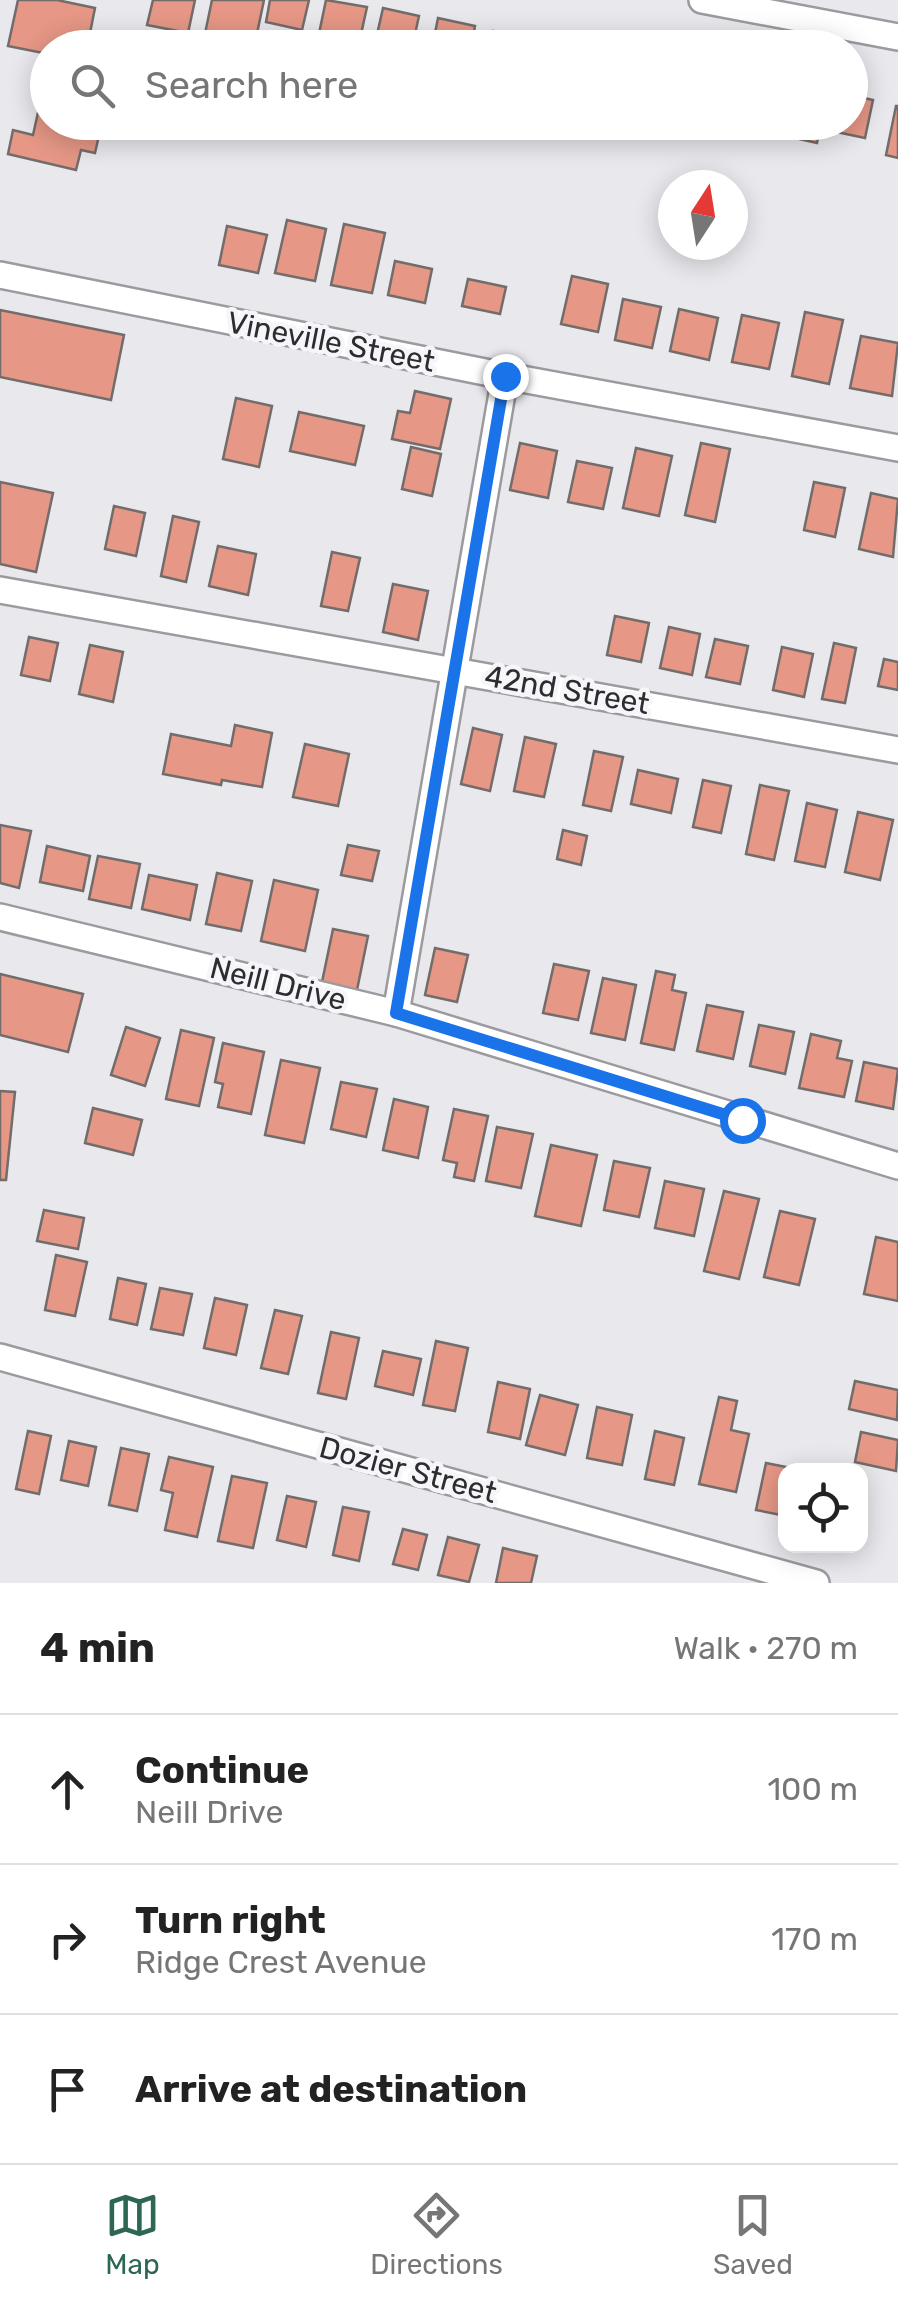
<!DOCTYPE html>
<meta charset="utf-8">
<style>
:root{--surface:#fff;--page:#f6f6f6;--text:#222;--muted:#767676;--line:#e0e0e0;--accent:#2d6751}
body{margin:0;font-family:Rubik,sans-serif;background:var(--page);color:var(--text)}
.controls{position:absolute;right:30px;bottom:30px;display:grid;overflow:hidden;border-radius:20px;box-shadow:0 5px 25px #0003}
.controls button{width:90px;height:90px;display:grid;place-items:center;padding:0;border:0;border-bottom:2px solid var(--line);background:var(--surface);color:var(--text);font:50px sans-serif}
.compass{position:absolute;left:658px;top:170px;width:90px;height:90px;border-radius:50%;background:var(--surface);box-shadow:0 5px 25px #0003;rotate:12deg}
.stop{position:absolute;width:30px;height:30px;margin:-22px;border:8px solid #1a73e8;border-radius:50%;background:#fff}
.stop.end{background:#1a73e8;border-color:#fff;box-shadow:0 2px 10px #0008}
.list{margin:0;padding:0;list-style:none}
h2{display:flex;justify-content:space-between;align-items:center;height:130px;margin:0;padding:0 40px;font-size:42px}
h2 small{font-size:32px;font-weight:400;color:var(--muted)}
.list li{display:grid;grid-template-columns:65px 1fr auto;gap:30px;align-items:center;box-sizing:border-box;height:150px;padding:0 40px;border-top:2px solid var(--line)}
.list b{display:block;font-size:38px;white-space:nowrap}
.list p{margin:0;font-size:32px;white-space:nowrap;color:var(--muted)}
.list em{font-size:32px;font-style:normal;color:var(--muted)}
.icon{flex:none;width:55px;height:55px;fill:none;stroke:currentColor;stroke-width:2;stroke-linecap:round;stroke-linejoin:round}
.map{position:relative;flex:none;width:898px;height:1583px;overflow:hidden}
.search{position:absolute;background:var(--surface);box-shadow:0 5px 25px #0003;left:30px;right:30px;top:30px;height:110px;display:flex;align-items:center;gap:25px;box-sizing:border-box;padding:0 35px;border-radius:55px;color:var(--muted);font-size:38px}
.sheet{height:580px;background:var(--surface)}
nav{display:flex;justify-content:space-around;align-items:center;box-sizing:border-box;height:140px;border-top:2px solid var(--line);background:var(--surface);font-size:28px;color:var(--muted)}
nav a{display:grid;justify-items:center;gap:5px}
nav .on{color:var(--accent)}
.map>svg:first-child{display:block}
.building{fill:#e69785;stroke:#726c6b;stroke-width:2.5}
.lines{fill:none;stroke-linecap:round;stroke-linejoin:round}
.minor-casing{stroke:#9b9a9f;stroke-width:30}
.minor{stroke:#fff;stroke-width:25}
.route{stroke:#1a73e8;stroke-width:12}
.labels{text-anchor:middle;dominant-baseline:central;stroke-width:9;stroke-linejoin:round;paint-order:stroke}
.street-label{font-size:30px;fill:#2d2d2f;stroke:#f6f5fa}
</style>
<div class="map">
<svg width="898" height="1583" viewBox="0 0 898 1583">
<rect width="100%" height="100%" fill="#e9e8ed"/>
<g class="building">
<polygon points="18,0 57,0 95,8 87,48 48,48 48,54 8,46"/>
<polygon points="153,0 195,0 188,33 147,25"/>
<polygon points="212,0 264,0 254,48 202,48"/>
<polygon points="270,0 309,0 302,30 266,22"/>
<polygon points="326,0 367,7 358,48 316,48"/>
<polygon points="383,8 419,16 412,48 374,48"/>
<polygon points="438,18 475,26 471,48 432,48"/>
<polygon points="493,31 531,40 529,48 489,48"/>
<polygon points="850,95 873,100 865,138 827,130 828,122 850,122"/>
<polygon points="896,106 898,106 898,158 886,155"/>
<polygon points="39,108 48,110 48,122 102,122 95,153 81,150 76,170 8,154 13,130 33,135"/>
<polygon points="766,122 821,122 817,143 764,131"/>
<polygon points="287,220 326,229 315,281 275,273"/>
<polygon points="344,224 385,233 372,293 331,285"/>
<polygon points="227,226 267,235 258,273 219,265"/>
<polygon points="395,261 432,269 425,303 388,295"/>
<polygon points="572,276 608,284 598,332 561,324"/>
<polygon points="468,279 506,287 500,314 462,306"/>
<polygon points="623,299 661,307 652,348 615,340"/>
<polygon points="679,309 718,318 709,360 670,351"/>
<polygon points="0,310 124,335 111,400 0,377"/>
<polygon points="805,312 843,320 829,384 792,376"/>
<polygon points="742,315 779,323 769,369 732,362"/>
<polygon points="861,336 898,343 892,396 850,388"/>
<polygon points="415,391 451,399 440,449 392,439 398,411 410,413"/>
<polygon points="236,398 272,406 259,467 223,459"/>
<polygon points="299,412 364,426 355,465 290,451"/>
<polygon points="520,443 557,451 548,498 510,490"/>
<polygon points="701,443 730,449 715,522 685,515"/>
<polygon points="411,447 441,454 432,496 402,489"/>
<polygon points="636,448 672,456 659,516 623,508"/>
<polygon points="577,461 612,468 603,509 568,502"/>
<polygon points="0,482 53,493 36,572 0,564"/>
<polygon points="814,482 845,488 835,537 804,530"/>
<polygon points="871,493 898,499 893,557 859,549"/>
<polygon points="114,506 145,513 136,556 105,549"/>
<polygon points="173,516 199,522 186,582 161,576"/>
<polygon points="218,546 256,554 248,595 209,586"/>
<polygon points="332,552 360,558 348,611 321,606"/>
<polygon points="393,584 428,591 418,640 383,632"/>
<polygon points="615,616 649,623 641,662 607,655"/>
<polygon points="669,627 700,634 692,675 660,668"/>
<polygon points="29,637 58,643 50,681 21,675"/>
<polygon points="715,639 748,646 740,684 706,677"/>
<polygon points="834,643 856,648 845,703 822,699"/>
<polygon points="90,645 123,652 113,702 79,694"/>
<polygon points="782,647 813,654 804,697 773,690"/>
<polygon points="884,659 898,662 898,690 878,686"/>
<polygon points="235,725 272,733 262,787 222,780 221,785 163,774 171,734 231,746"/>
<polygon points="473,728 502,735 490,791 461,784"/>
<polygon points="525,737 556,744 544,797 514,791"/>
<polygon points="305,744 349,754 338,806 293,797"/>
<polygon points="594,751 623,757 611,811 583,805"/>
<polygon points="638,770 678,779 671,813 631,804"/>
<polygon points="703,780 731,786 721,833 693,827"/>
<polygon points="760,785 789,791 774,860 746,854"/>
<polygon points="807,803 837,810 825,867 795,861"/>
<polygon points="858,812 893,820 880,880 845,872"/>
<polygon points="0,825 31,831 19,888 0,883"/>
<polygon points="563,830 587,836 581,865 557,859"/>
<polygon points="348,845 379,851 372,881 341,875"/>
<polygon points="47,846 90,856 83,891 40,882"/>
<polygon points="98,856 140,864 131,908 89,899"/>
<polygon points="217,873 252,881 241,931 206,924"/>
<polygon points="149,875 197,885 190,920 142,909"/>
<polygon points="274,880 318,890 305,951 261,941"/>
<polygon points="333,929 368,936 357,990 322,982"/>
<polygon points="435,948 468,955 457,1002 425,995"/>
<polygon points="554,964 589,971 578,1020 543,1013"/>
<polygon points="656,971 675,975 672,990 686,993 674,1050 641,1043"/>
<polygon points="0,974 83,994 68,1052 0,1035"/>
<polygon points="603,978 636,985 625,1040 591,1033"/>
<polygon points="707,1005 743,1012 733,1059 697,1051"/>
<polygon points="759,1025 794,1032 785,1074 750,1066"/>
<polygon points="126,1027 160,1038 145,1086 111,1075"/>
<polygon points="181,1030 214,1038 199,1106 166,1099"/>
<polygon points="811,1034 841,1041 837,1058 852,1061 844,1097 799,1088"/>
<polygon points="223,1043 264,1052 251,1114 218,1107 223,1084 215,1082"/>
<polygon points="281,1060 320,1068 304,1143 265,1135"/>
<polygon points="864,1062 898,1069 893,1109 856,1101"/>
<polygon points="341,1082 377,1089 366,1137 331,1129"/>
<polygon points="0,1091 15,1092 6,1180 0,1180"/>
<polygon points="394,1099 428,1107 418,1158 383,1150"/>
<polygon points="93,1108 142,1120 133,1155 85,1143"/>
<polygon points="454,1109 488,1116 474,1181 454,1177 457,1163 443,1160"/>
<polygon points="497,1127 533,1134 521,1188 486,1181"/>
<polygon points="551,1145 597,1155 581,1226 535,1216"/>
<polygon points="614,1161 650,1168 639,1217 604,1210"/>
<polygon points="665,1181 704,1189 694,1236 655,1228"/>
<polygon points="724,1191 759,1199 739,1279 704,1271"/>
<polygon points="44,1210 84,1218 78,1249 37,1241"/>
<polygon points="780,1211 815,1219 799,1285 764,1277"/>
<polygon points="876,1237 898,1242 898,1301 864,1294"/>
<polygon points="56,1255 87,1262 75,1316 45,1310"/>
<polygon points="118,1278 146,1284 137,1325 110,1319"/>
<polygon points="160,1288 192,1294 183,1335 151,1329"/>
<polygon points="215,1298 247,1305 236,1355 204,1348"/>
<polygon points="275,1310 302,1316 288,1374 261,1368"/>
<polygon points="331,1332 359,1338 346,1399 318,1393"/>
<polygon points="436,1341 468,1348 455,1411 423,1405"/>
<polygon points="383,1351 421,1359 413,1395 375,1386"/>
<polygon points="855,1381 898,1390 897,1420 849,1409"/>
<polygon points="498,1382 530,1389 520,1439 488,1432"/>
<polygon points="540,1395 578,1405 565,1455 526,1445"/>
<polygon points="719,1397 737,1401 731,1430 749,1434 736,1492 699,1484"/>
<polygon points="597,1407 632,1415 622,1465 587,1458"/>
<polygon points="28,1431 51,1436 39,1494 16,1489"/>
<polygon points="655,1431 684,1438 674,1485 645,1479"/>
<polygon points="861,1432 898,1440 896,1471 855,1462"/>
<polygon points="69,1441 96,1447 88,1486 61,1480"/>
<polygon points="121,1448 149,1454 137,1511 109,1505"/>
<polygon points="169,1457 213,1467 197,1537 165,1530 173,1493 161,1490"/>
<polygon points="766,1463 796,1469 786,1470 786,1516 756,1510"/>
<polygon points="232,1476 267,1483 253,1548 218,1541"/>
<polygon points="287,1496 316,1502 306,1547 277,1540"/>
<polygon points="343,1507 369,1512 359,1561 333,1555"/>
<polygon points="403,1529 427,1535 418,1570 393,1564"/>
<polygon points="448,1537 479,1545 469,1582 438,1575"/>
<polygon points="503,1548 537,1556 531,1583 496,1583"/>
</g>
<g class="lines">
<g class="minor-casing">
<g id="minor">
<polyline points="702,0 898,37"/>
<polyline points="0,275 505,376 898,448"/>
<polyline points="0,590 898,750"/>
<polyline points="0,917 396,1013 898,1166"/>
<polyline points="396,1013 505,376"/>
<polyline points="0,1357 816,1583"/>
</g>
</g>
<use href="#minor" class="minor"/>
</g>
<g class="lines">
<polyline class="route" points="505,376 396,1013 742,1120"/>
</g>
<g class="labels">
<g class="street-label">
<text transform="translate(331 342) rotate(11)">Vineville Street</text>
<text transform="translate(567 690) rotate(10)">42nd Street</text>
<text transform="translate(278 984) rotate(14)">Neill Drive</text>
<text transform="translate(408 1470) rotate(15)">Dozier Street</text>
</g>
</g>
</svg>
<div class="controls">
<button><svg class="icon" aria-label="locate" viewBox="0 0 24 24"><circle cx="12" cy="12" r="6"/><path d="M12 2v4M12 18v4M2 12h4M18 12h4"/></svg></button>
</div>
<svg class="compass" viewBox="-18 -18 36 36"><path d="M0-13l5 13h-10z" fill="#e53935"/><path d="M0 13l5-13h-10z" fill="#767676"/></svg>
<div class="stop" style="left:742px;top:1120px"></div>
<div class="stop end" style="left:505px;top:376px"></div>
<div class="search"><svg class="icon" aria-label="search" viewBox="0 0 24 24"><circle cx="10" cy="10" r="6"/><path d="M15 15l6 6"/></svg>Search here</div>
</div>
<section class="sheet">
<h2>4 min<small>Walk · 270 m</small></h2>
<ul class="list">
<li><svg class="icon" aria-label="ahead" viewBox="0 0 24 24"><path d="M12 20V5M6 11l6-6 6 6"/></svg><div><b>Continue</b><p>Neill Drive</p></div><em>100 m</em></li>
<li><svg class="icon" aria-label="right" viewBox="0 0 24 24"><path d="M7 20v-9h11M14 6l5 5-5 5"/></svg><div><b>Turn right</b><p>Ridge Crest Avenue</p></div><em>170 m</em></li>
<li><svg class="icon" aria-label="arrive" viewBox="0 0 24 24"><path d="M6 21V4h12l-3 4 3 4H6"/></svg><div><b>Arrive at destination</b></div></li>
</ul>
</section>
<nav>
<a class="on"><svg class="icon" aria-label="map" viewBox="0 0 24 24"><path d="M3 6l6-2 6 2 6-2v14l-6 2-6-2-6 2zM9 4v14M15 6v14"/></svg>Map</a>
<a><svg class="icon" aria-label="directions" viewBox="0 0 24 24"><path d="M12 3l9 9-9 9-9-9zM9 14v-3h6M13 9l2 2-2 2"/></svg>Directions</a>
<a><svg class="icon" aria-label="saved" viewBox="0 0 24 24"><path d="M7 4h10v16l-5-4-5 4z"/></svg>Saved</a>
</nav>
